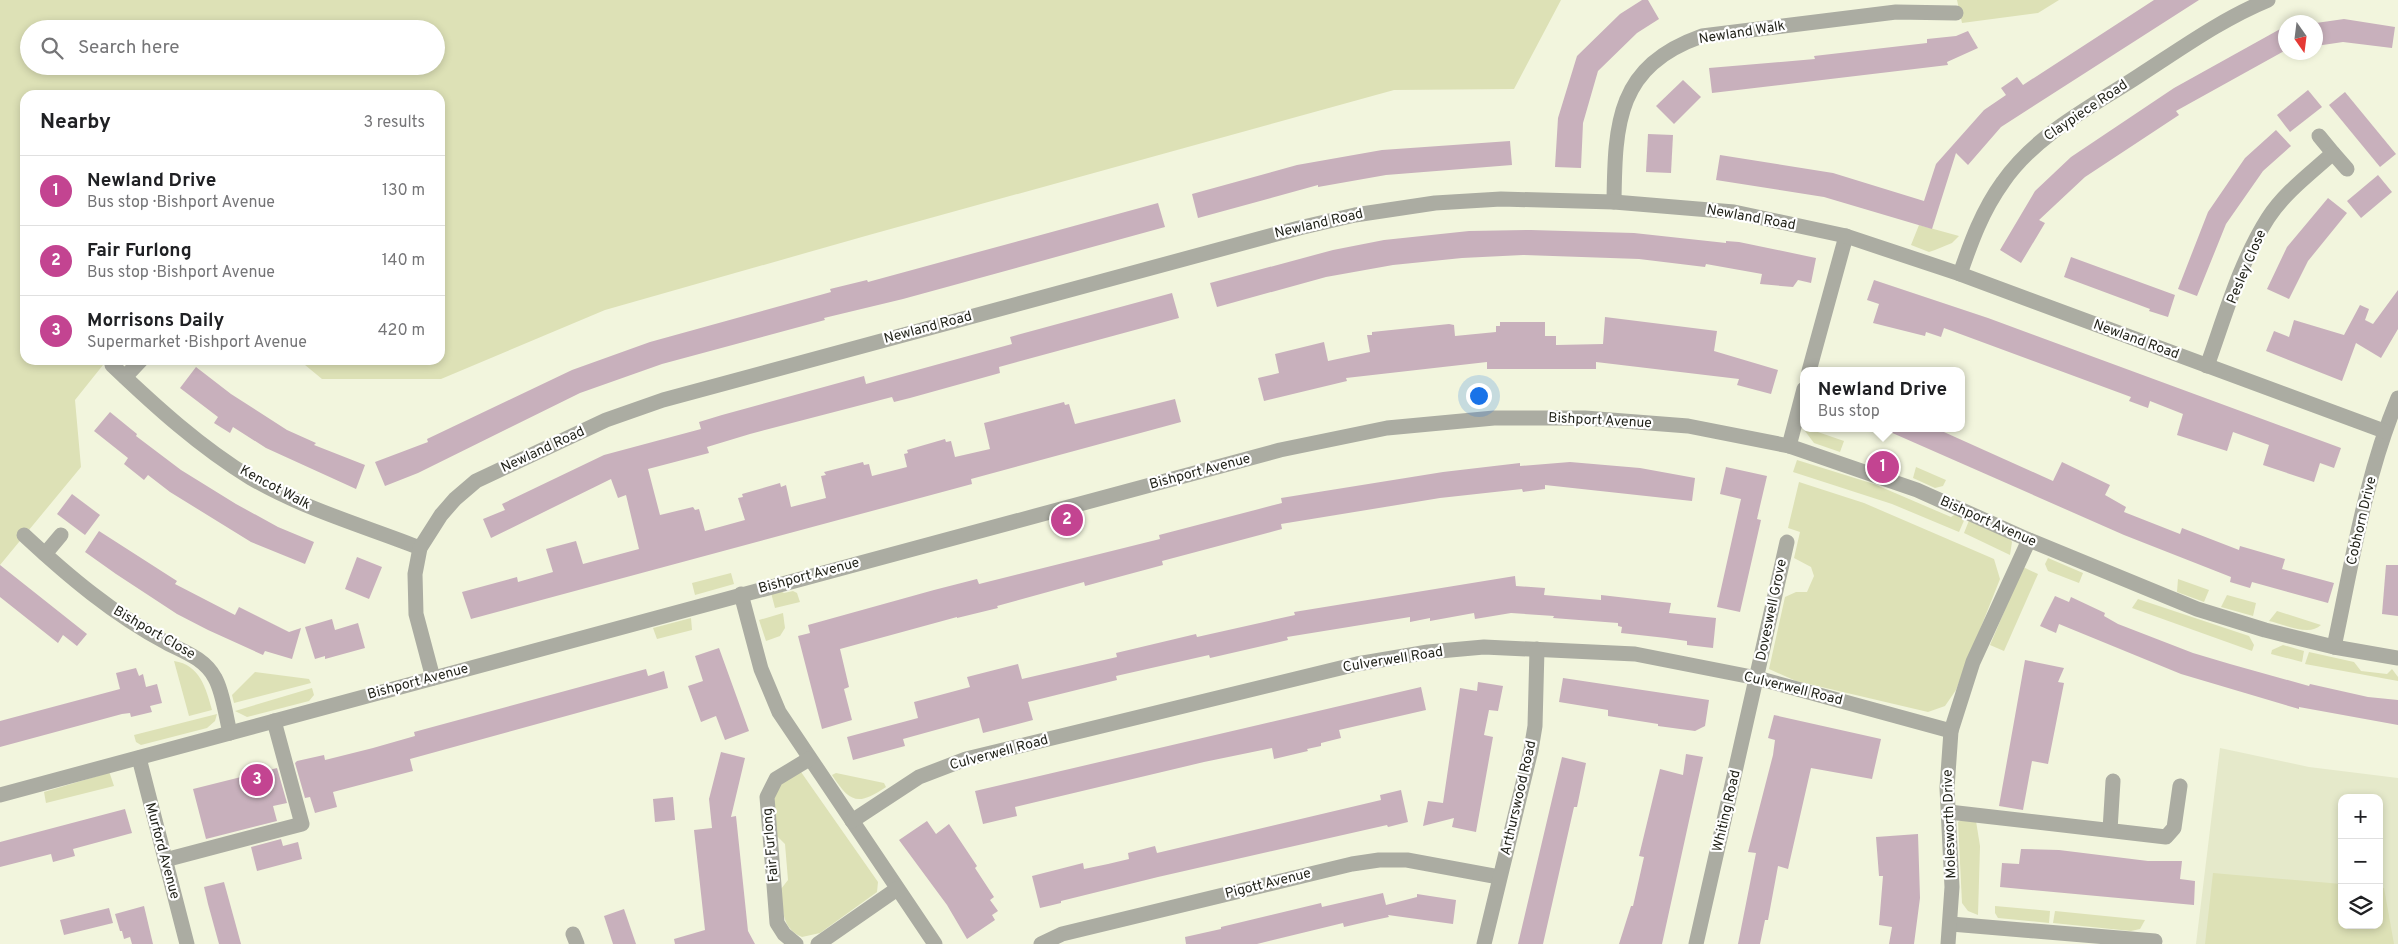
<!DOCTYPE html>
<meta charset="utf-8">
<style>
:root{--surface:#fff;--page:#f2f2f2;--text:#202124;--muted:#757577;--line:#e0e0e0;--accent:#c34491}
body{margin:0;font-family:Overpass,sans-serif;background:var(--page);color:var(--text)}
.controls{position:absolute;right:15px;bottom:15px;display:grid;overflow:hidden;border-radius:10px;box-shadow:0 2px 8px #0003}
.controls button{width:45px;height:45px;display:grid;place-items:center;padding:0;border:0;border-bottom:1px solid var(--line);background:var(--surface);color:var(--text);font:25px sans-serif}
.compass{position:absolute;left:2278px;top:15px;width:45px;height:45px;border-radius:50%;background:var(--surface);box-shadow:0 2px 8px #0003;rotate:166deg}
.you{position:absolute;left:1478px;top:395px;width:18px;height:18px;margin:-12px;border:4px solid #fff;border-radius:50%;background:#1a73e8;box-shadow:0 0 0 8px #1a73e833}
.badge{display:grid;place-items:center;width:32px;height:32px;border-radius:50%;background:var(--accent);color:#fff;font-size:16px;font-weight:700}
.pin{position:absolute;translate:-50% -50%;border:2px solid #fff;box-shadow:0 1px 5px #0006}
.popup{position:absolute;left:1800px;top:367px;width:165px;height:65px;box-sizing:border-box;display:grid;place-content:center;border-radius:10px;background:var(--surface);filter:drop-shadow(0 1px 4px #0005);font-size:16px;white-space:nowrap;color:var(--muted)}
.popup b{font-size:19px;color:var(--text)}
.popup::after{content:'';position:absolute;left:50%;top:100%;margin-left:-10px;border:10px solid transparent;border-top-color:var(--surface)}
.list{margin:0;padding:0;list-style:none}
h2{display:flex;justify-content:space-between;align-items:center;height:65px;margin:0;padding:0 20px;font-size:21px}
h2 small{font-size:16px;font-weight:400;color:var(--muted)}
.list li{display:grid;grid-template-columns:32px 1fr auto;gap:15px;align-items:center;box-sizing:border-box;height:70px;padding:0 20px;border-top:1px solid var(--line)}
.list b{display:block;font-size:19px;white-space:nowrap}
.list p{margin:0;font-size:16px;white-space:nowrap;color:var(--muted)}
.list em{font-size:16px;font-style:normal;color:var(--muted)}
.icon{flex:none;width:28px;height:28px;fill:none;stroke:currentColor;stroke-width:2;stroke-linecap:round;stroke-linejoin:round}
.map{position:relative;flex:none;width:2398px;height:944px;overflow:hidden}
.search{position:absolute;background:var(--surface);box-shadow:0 2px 8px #0003;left:20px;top:20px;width:425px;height:55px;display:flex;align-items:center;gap:12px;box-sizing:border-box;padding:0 18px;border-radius:28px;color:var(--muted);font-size:19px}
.panel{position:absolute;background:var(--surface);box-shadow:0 2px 8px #0003;left:20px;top:90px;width:425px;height:275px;border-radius:15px}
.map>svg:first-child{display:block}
.built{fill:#e5e9ca;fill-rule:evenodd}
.green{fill:#dde1b6;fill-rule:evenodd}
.building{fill:#c8b0bc}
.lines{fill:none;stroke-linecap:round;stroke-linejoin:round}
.minor{stroke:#abaca2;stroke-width:15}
.labels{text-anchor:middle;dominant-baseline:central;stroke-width:4.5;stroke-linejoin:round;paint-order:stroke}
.street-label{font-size:14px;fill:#1f2017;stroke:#fff}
</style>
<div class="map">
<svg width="2398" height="944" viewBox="0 0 2398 944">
<rect width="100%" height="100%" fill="#f2f5dd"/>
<path class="built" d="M2220,748L2309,767L2398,778V944H2196ZM2342,798H2379V925H2342Z"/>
<g class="green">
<path d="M0,0H1561L1514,89L1394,90L869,235L605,310L441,379H322L299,360H440V95H25V360H107L75,400L81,467L0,565ZM29,29H436V66H29Z"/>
<polygon points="1957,0 2059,0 2038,13 1962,23"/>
<polygon points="1919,225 1959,236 1952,243 1935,250 1929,252 1911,245"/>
<polygon points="1812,430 1844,441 1840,452 1814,443 1805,431"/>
<polygon points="1797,460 1874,484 1951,517 1959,512 1966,516 1959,532 1892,504 1793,472"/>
<polygon points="1916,467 1946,480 1943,486 1935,488 1913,478"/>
<polygon points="1799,482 1864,503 1994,559 2000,579 1956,690 1945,706 1928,712 1796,681 1769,669 1785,597 1796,592 1807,592 1814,576 1811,567 1794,558 1800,532 1788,528"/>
<polygon points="1970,518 2006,534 2012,542 2010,555 1964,533"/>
<polygon points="2048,558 2083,573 2079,583 2048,571 2045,564"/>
<polygon points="2023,567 2038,574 2004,651 1990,645"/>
<polygon points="731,573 734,584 695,595 692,583"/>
<polygon points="2178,579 2209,590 2204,602 2177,592"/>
<polygon points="775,588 784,593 793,591 797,593 800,602 775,608 770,589"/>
<polygon points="2227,595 2256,603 2253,616 2221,607"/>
<polygon points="2138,599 2249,636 2254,645 2252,651 2132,608"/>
<path d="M2277,611L2321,625C2309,637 2284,624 2269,621Z"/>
<polygon points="783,613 785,628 780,636 766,641 759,620"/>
<polygon points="691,618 692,630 657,639 653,628"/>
<polygon points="2283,645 2304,651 2302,662 2271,654 2272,650"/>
<polygon points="2309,652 2354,662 2361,671 2387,674 2392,669 2398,677 2398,681 2305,664"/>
<path d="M174,661C200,665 206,688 212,710L189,716Z"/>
<polygon points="255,672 309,679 311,683 234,703 232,695"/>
<polygon points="312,688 314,695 309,701 247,717 235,711"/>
<polygon points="217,714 215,721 207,728 141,745 136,742 134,735"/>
<polygon points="108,768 114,786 46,803 44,792 101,775"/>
<path d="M801,772L878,882L877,892L820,933L802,937C781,928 783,909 781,889L788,880L785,844L775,834L771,799L780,784Z"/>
<path d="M836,773L884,783L886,787C858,806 850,803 832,775Z"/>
<polygon points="1962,820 1976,821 1980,846 1978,915 1968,911 1962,903 1958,822"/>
<polygon points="2213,873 2342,884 2342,925 2379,925 2379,887 2384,888 2394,944 2205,944"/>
<polygon points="1995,906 2050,911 2049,923 1998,918 1995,913"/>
<polygon points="2055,911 2145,920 2140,929 2131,931 2053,923"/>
</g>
<g class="building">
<polygon points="1642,0 1648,0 1659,19 1637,33 1598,71 1583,123 1581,168 1555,167 1558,118 1577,56 1620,14"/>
<polygon points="2154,0 2199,0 2001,127 1968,165 1956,153 1932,229 1824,197 1716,180 1720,155 1833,173 1924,201 1936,164 1984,110 2006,95 2001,88 2017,77 2023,85"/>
<polygon points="2344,19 2395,27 2392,48 2343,42 2316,46 2316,23"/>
<polygon points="2282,28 2286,34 2286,50 2176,111 2179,115 2085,177 2039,220 2045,223 2021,263 2000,250 2035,191 2071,157 2174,88"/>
<polygon points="1968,31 1978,48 1947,62 1948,65 1712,93 1709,68 1815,59 1814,56 1927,43 1927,39 1956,36"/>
<polygon points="1683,80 1701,97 1674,124 1656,106"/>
<polygon points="2308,90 2322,107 2290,132 2277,115"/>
<polygon points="2345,92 2396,154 2380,167 2329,105"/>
<polygon points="2276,130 2291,146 2263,171 2226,224 2197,296 2178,289 2208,212 2245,158"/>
<polygon points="1648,134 1673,135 1671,173 1646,172"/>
<polygon points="1510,141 1512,165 1386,175 1318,187 1318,185 1198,218 1192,194 1297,165 1382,150"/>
<polygon points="2378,175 2392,192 2361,218 2347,201"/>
<polygon points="2328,198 2347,213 2308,261 2289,299 2267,289 2287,247"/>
<polygon points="1158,203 1165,227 903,299 824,318 825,320 662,364 580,393 418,473 385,486 375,462 428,442 427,439 572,370 650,342 831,292 830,289 867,280 868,282"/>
<polygon points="1531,230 1634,233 1726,243 1726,241 1739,242 1816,258 1811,283 1798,280 1793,287 1760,284 1762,274 1706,264 1705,267 1639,259 1523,255 1462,258 1393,265 1326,277 1217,307 1210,283 1333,250 1384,240 1469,231"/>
<polygon points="2071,257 2175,295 2168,317 2149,311 2150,309 2064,277"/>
<polygon points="1874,280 1988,318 2341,448 2334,468 2320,463 2314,482 2263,465 2269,445 2233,432 2227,451 2177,435 2183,414 2150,401 2148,408 2129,401 2131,397 1944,328 1941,337 1926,332 1925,336 1873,323 1879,304 1867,300"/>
<polygon points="2398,290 2398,329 2381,358 2356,343 2342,381 2266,351 2274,331 2289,337 2294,320 2344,335 2360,305 2369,309 2365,320 2373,324"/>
<polygon points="1172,293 1179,318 999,367 1000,373 910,398 894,402 892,397 750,434 707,447 709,453 648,469 660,515 693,507 695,510 699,509 705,531 745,520 738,498 743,497 742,494 780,483 781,487 786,485 791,507 826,498 821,476 826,475 824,472 863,462 864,465 869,464 872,476 907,467 904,454 908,453 907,450 945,439 946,442 951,441 955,457 990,449 984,423 1064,402 1065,405 1069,404 1075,424 1175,399 1181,422 971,479 972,484 471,619 462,592 517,577 518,582 553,572 546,549 576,541 583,564 639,549 626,495 618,498 611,479 491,538 483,519 505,510 502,504 604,455 701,429 699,422 722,415 864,376 866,384 1012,344 1010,337"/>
<polygon points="1605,317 1717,331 1714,351 1778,370 1771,394 1737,385 1739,379 1596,362 1596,369 1487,369 1487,362 1346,378 1347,381 1264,401 1258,378 1279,373 1275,354 1324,342 1328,361 1370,352 1367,335 1372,335 1372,332 1449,324 1454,325 1455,336 1496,332 1496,326 1500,326 1500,322 1545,322 1545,336 1556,336 1556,345 1603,344"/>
<polygon points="196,367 231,394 287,430 316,443 314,445 365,465 356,489 266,448 233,427 230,433 214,423 218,417 180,388"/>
<polygon points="110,412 137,434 136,436 181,470 236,504 278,527 314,542 305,564 251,542 170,492 148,475 144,480 124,464 128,458 94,431"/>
<polygon points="1881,428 1935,428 2053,481 2062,462 2110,485 2105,495 2126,507 2124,512 2180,534 2182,528 2239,550 2240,546 2285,559 2282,569 2334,583 2328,603 2252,582 2250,588 2230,582 2231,577 2124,535"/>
<polygon points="1570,462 1640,468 1695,478 1692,501 1545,485 1545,489 1523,492 1522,489 1440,498 1281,524 1282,529 1162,561 1163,565 1085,586 1084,582 997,606 998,608 957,618 957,617 840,649 849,687 844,689 852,720 822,729 798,636 810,633 808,625 934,590 977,579 979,584 1160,539 1159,535 1282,503 1281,498 1443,472 1520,463 1520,466"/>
<polygon points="1726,467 1767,476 1757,519 1761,520 1740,612 1717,607 1741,499 1720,494"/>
<polygon points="72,494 100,515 85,535 57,514"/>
<polygon points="99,531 177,581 175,584 235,615 239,607 289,632 301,628 292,659 265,651 263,655 208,630 177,614 116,574 85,552"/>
<polygon points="357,557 382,567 369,599 345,589"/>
<polygon points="0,565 87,634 77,646 63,635 58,643 0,597"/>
<polygon points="2386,565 2398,565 2398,616 2382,614"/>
<polygon points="1515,576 1516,586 1545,588 1544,595 1601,600 1601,595 1671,603 1669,613 1716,618 1713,648 1687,645 1687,641 1666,638 1621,633 1622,627 1618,626 1618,623 1553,618 1554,616 1511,613 1475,619 1474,613 1430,621 1430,618 1410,622 1410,617 1287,637 1288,640 1210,658 1209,655 1116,676 1117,680 1028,702 1033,720 983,733 979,718 903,739 905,746 853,760 847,737 918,718 914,702 970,687 967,677 1018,664 1022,679 1117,657 1116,653 1196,634 1197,637 1295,615 1294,612"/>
<polygon points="2055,596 2069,602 2071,597 2105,613 2104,616 2118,624 2193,653 2230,664 2309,686 2310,684 2368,697 2398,700 2398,725 2299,707 2299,709 2181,674 2059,624 2056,633 2040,626"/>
<polygon points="332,619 335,630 358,623 365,648 325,659 325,656 315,659 305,627"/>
<polygon points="719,648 749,731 725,740 716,716 701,722 688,686 703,681 695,656"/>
<polygon points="2025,660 2064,668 2058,682 2064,683 2048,764 2032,761 2023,810 1999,806"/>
<polygon points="136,668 139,676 143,674 146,687 157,684 162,703 150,706 152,712 131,717 130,713 122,714 0,747 0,721 120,689 116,673"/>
<polygon points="646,669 648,676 664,671 668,688 410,759 413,771 333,792 337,807 315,813 310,797 305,798 295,763 297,761 324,755 325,760 373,748 415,736 414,732"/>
<polygon points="1563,678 1709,700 1705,726 1695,731 1658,726 1658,724 1608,716 1608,710 1559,702"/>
<polygon points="1478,682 1503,686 1498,711 1489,710 1484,735 1493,737 1476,832 1452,827 1454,818 1423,826 1428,801 1443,803 1460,688 1477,691"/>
<polygon points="1421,687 1426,710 1339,730 1341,738 1321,743 1321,746 1307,749 1308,751 1274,759 1272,748 1204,762 1015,807 1017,816 983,824 975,791"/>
<polygon points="1774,715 1881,739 1872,779 1811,768 1788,869 1778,866 1768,920 1765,920 1760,944 1738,944 1756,853 1748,852 1773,755 1775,740 1768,738"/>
<polygon points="721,752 745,758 731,817 736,816 748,931 755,944 675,944 674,939 705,930 694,830 712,828 709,799"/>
<polygon points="1686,754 1703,757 1662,944 1619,944 1631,906 1633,906 1644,857 1639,856 1660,769 1683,775"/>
<polygon points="1562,757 1586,763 1577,807 1574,807 1543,944 1518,944"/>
<polygon points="277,768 287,803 273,806 277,821 206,839 193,789"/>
<polygon points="1401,790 1408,822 1388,827 1387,825 1158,877 1061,901 1061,903 1040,908 1032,876 1083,863 1084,869 1108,864 1129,859 1128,853 1155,846 1157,853 1271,826 1381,800 1380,795"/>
<polygon points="673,797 675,820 655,822 653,799"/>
<polygon points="125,809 132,833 73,849 75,856 53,862 51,854 0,867 0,842"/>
<polygon points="927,821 936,834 949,824 977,866 975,868 994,897 990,900 998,911 992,915 995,920 967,939 947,905 899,840"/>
<polygon points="1918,834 1920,898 1914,944 1889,944 1892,927 1879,925 1883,876 1879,876 1876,837"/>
<polygon points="281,839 283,846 298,842 302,859 257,871 251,847"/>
<polygon points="2021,849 2059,850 2148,861 2182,861 2180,879 2195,881 2194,905 2000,887 2002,863 2019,864"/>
<polygon points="224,882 235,922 241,944 219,944 208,904 204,887"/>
<polygon points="1383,893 1386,905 1417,897 1417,894 1456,900 1453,924 1388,915 1389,917 1370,921 1344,927 1343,923 1257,944 1186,944 1185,937 1221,929 1221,927 1321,903 1322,907"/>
<polygon points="144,906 153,944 132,944 130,937 124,939 122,931 120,931 115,914"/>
<polygon points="109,908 113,923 64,935 60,920"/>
<polygon points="624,909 636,944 613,944 604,916"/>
</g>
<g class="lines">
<g class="minor">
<polyline points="2319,136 2333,153"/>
<path d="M1614,202C1615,122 1617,66 1702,36L1896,12L1956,13"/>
<path d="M1960,274C1971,242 1982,211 2003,182C2036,134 2093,106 2140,75C2182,48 2222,19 2268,0"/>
<path d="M112,365C155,406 200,447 251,478C304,509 364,526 420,548"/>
<path d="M2207,366C2225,316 2240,262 2268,218C2285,192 2311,173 2333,153L2347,169"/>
<polyline points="1809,371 1846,236"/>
<polyline points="125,377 141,360"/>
<polyline points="1789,446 1804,389"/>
<path d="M24,535C68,576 113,614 167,643C185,652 205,659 215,678C223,692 226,717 230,733"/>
<polyline points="45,554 61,535"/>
<polyline points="741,594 761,669 779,712 935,944"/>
<path d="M2334,647C2352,563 2365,477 2398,398"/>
<polyline points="433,678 416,614 415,574 420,548 441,515 455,499 476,481 606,420 663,400 1299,228 1355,215 1435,203 1501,199 1614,202 1734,212 1846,236 1960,274 2384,431"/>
<polyline points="139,758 187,944"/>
<polyline points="0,795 1280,450 1387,428 1494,418 1585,418 1688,426 1789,446 1917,490 2029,540 2197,609 2265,630 2334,647 2398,658"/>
<polyline points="1949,812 2166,837 2174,828 2180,786"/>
<polyline points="852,821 919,777 966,759 1357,664 1428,652 1484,647 1635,654 1757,678 1951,731"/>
<polyline points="2110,830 2113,781"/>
<polyline points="165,860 302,824 274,721"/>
<polyline points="1951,924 2155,941"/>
<polyline points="573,934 577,944"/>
<polyline points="796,944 784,934 777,923 767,797 776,779 809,759"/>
<polyline points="818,944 897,889"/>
<polyline points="1041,944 1062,934 1352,864 1379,860 1407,860 1499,877"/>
<polyline points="1484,944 1531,750 1535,726 1537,649"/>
<polyline points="1696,944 1787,542"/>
<polyline points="1948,944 1952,887 1947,788 1951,731 1973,662 2029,540"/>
</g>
</g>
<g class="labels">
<g class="street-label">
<text transform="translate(1742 33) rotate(-9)">Newland Walk</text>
<text transform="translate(2086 111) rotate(-34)">Claypiece Road</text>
<text transform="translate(1751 218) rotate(10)">Newland Road</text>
<text transform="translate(1319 224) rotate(-13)">Newland Road</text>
<text transform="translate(2247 267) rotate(-67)">Pesley Close</text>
<text transform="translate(928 328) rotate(-15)">Newland Road</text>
<text transform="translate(2136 340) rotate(20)">Newland Road</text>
<text transform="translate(1600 421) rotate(3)">Bishport Avenue</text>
<text transform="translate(543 450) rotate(-25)">Newland Road</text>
<text transform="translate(1200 472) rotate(-15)">Bishport Avenue</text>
<text transform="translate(275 488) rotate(28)">Kencot Walk</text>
<text transform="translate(2362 521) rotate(-77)">Cobhorn Drive</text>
<text transform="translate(1988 522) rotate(24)">Bishport Avenue</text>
<text transform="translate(809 576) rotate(-15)">Bishport Avenue</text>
<text transform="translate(1772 610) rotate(-78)">Doveswell Grove</text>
<text transform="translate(154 633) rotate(30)">Bishport Close</text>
<text transform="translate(1393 660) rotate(-9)">Culverwell Road</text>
<text transform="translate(418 682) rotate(-15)">Bishport Avenue</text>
<text transform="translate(1793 689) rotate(14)">Culverwell Road</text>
<text transform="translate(999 753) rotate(-15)">Culverwell Road</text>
<text transform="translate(1519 798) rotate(-77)">Arthurswood Road</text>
<text transform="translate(1727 811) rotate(-77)">Whiting Road</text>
<text transform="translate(1950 824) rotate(-92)">Molesworth Drive</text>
<text transform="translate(771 845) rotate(-95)">Fair Furlong</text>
<text transform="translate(162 851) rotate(75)">Murford Avenue</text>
<text transform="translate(1268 884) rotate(-14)">Pigott Avenue</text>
</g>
</g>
</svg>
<div class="controls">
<button>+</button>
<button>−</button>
<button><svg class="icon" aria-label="layers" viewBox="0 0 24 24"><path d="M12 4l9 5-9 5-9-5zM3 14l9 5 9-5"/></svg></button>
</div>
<svg class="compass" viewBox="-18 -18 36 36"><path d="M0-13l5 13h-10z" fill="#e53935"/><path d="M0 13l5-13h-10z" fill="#757577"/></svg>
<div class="you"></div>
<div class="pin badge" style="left:1883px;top:467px">1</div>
<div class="popup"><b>Newland Drive</b>Bus stop</div>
<div class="pin badge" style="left:1067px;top:520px">2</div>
<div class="pin badge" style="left:257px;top:780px">3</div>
<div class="search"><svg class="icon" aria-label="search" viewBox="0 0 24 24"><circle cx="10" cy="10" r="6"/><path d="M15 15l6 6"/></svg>Search here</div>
<section class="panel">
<h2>Nearby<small>3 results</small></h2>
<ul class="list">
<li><span class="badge">1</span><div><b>Newland Drive</b><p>Bus stop · Bishport Avenue</p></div><em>130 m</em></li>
<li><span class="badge">2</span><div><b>Fair Furlong</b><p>Bus stop · Bishport Avenue</p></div><em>140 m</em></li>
<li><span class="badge">3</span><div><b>Morrisons Daily</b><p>Supermarket · Bishport Avenue</p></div><em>420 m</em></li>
</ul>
</section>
</div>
